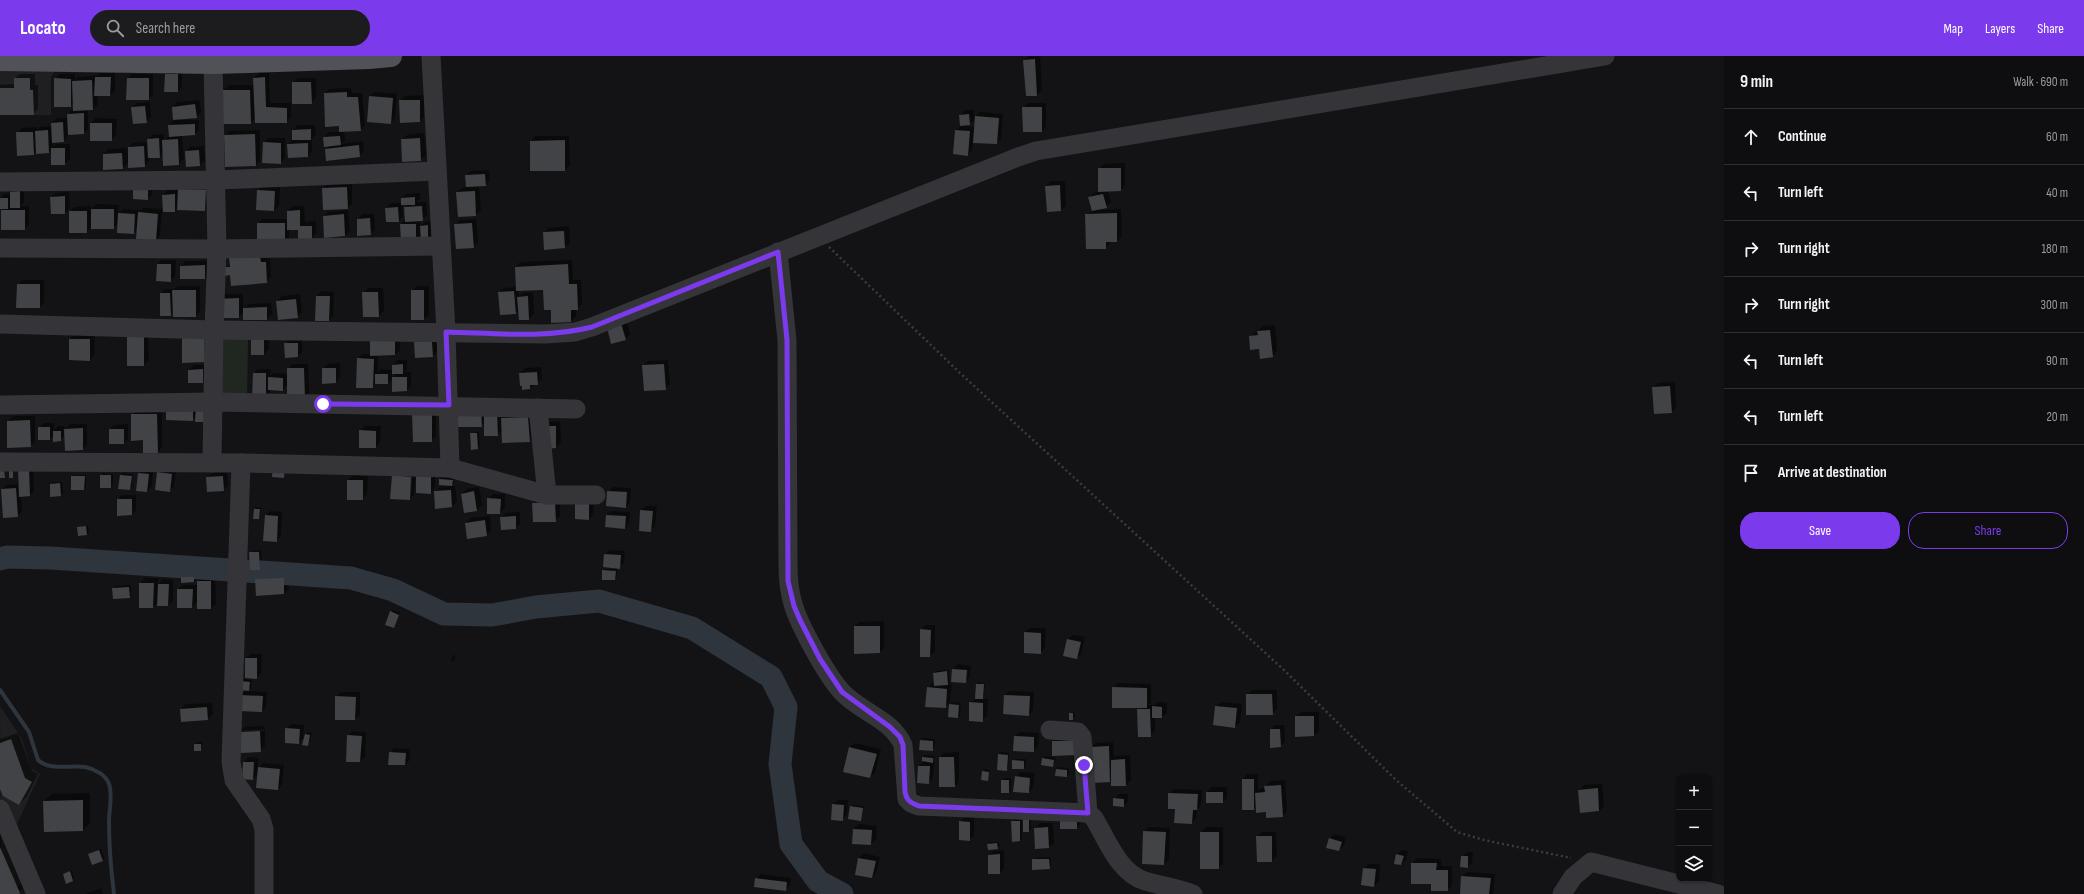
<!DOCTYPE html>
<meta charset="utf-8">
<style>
:root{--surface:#0e0e10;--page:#1c1c1e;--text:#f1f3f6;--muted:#9b9c9f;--line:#2e2e30;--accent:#7c3aed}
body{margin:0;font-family:"Sofia Sans Condensed",sans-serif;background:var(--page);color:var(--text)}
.controls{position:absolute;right:12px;bottom:12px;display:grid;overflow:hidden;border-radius:8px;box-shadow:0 1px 3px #0004}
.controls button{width:36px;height:36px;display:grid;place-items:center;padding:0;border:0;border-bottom:1px solid var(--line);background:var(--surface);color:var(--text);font:20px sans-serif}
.stop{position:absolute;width:12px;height:12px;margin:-9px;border:3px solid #7c3aed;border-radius:50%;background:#fff}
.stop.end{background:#7c3aed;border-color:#fff;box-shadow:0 1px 4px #0008}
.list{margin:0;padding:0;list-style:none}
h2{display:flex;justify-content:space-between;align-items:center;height:52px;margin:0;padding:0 16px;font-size:17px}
h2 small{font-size:13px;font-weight:400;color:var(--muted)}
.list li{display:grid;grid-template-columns:26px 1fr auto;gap:12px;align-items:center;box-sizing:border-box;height:56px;padding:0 16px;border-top:1px solid var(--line)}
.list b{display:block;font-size:15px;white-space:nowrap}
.list em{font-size:13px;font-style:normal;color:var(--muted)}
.actions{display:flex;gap:8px;padding:12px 16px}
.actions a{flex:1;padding:9px 0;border:1px solid var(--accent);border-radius:16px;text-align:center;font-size:14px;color:var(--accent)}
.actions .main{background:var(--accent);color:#fff}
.icon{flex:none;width:22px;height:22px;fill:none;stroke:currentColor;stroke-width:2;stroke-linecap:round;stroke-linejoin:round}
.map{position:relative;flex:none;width:1724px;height:838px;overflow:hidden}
header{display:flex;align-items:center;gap:24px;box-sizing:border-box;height:56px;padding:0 20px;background:var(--accent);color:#fff}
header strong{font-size:19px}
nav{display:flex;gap:22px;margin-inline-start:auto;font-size:14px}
.search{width:280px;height:36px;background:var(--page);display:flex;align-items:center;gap:10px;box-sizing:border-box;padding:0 14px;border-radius:22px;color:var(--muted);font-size:15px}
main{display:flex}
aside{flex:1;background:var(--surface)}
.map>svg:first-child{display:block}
.built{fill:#1f1f21}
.green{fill:#202721}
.shadow{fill:#0007;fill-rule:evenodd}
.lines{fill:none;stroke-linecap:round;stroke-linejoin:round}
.stream{stroke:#2e353c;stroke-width:4}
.river{stroke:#2e353c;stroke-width:23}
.building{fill:#424347}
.path{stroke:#3b3c40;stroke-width:2.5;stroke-dasharray:2 3;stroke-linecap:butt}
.minor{stroke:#353539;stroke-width:19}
.major{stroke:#515258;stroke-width:22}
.route{stroke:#7c3aed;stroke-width:5}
</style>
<header>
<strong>Locato</strong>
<div class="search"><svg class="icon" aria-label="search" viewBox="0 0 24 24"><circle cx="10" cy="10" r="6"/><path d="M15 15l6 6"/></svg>Search here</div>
<nav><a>Map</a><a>Layers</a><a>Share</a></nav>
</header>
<main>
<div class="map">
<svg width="1724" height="838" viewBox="0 0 1724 838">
<rect width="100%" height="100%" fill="#131315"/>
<g class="built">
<polygon points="0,9 58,10 51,21 51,59 0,59"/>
<polygon points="0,650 22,683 31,712 40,718 7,790 23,828 1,838"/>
</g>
<polygon class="green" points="219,282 248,283 247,343 218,342"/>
<g class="shadow">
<polygon points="1029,0 1040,0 1042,34 1037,39 1024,4"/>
<polygon points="171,14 182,14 182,30 178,35 166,19"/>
<polygon points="100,17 115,17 115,35 110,39 97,39 98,48 93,53 88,53 88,73 84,77 68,78 68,80 64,85 53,86 53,91 57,88 70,88 70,103 65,108 52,93 49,96 37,95 34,98 17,77 22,72 37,71 37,74 40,71 52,70 52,67 57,62 69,62 68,58 73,53 74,46 70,50 55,23 60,18 75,18 75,24 78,21 97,20"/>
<polygon points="259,17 269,17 270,47 291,47 291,61 286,66 256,61 250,67 224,34 229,29 255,29 254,22"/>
<polygon points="20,18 35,18 35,29 38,29 38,53 33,58 0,58 0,29 15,28 15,22"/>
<polygon points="132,18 153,18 153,38 149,43 128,22"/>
<polygon points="298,22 316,22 316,42 311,47 293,27"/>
<polygon points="351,32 352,37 362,37 365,69 361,74 344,75 345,84 341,88 363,85 364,95 359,100 326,94 330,89 324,81 329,76 340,76 340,69 325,37 329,33"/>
<polygon points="374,36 397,38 395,62 391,67 370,41"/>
<polygon points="424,39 424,61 420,65 400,45 405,40"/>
<polygon points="199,44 201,56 196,61 179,63 179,64 199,64 199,74 195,78 182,79 184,103 179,108 164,109 163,97 160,101 149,101 149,105 144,110 129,91 133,87 148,86 148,84 152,79 164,78 164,84 170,80 169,69 174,64 173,51 177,46"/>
<polygon points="150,46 151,61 146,66 132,51 137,47"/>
<polygon points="1028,47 1046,47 1046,70 1042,75 1023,52"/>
<path d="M965,54H974V62L980,56L1003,58L1001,83L996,87L973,86L972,94L968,99L956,74L961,70L960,59ZM975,63V71L963,70L970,68Z"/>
<polygon points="96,62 117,63 116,79 111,84 91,67"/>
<polygon points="298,69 315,69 316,78 312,82 312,95 308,100 288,88 293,84 293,74"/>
<polygon points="260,74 260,104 256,109 225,80 230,75"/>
<polygon points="424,77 426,99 421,104 402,83 407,79"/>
<polygon points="535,80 569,80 570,109 565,114 531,85"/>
<polygon points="269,82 285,82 285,102 280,107 264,86"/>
<polygon points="204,90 205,104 200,109 187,110 186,95 190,91"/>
<polygon points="127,92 129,106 123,112 104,98 108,93"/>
<polygon points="1125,107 1125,129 1121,134 1108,134 1111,146 1106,151 1099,154 1121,153 1122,180 1117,185 1110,185 1106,192 1086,159 1093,154 1090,141 1094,137 1099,135 1099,113 1104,108"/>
<polygon points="489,114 490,124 485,129 479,129 481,154 476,159 459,160 457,136 462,132 467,131 466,119 471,115"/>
<polygon points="1051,125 1065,125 1066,150 1061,154 1047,155 1046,130"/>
<polygon points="328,127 352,127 352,148 348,152 324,153 323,132"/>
<polygon points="139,128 153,129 152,138 148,143"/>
<polygon points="210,129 210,149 205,154 177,153 175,155 162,155 160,179 156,184 137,173 133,177 118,167 114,172 91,172 86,176 70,155 75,151 91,150 91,154 96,148 119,149 118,158 123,153 139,154 139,156 143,152 164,153 163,139 168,134"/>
<polygon points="262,130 280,130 279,150 274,154 258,134"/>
<polygon points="16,131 24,131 24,146 20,150 29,150 29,168 25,173 2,155 5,152 1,142 5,138 11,137"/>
<polygon points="69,136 70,152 65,157 51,142 56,137"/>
<polygon points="420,137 420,143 416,146 426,146 427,159 420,164 420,171 426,165 432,165 433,179 428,184 422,179 416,185 401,168 406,163 405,151 409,148 402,148 403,160 398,165 386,152 391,147 402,147 402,142 406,138"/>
<polygon points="292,150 304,150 305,166 316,165 316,177 312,182 298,173 289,173 289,181 285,186 258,168 262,163 288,163 288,155"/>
<polygon points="348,154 350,175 345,179 324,160 328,156"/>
<polygon points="362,158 374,158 375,174 370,178 358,163"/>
<polygon points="476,163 478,186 473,191 455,169 460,164"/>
<polygon points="569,170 570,187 565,191 545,193 544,176 549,172"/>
<polygon points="265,197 265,202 270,202 271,221 266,226 231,218 226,212 231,207"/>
<polygon points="162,204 176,204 175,220 170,225 158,208"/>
<polygon points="572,204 573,224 581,224 582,248 576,253 576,260 571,265 552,266 552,253 544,233 519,234 519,240 523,237 533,236 534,258 529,263 519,254 515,257 499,237 504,232 517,231 516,211 520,206"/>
<polygon points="185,205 210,205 210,217 205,222 181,222 181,210"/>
<polygon points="22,224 44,224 44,247 39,251 18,229"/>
<polygon points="178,230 200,230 200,255 196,260 173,255 170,259 161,238 165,233 175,233"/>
<polygon points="417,230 429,230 429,259 424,263 412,263 412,235"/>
<polygon points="368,232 383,232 384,255 379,260 363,237"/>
<polygon points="321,235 334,236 333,260 329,264 317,240"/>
<polygon points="223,238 243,238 243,253 249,248 271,247 272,258 267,263 244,255 239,261 218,261"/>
<polygon points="300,238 302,256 297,261 277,245 282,240"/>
<polygon points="626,263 630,278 626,283 612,287 608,272"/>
<polygon points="1275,269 1277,295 1273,300 1260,292 1250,281 1263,270"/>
<polygon points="148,275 149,304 144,309 128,280"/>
<polygon points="269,278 269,293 264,298 252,298"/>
<polygon points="75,279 95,279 94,299 90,304 70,283"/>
<path d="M400,280V294L395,299H378V317L381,313L393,314V309L398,304H407V313L403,316H411V330L407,334L393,322L388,327H377L372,331L358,302L363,298H371ZM392,317H397L392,322Z"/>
<polygon points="437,281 437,295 433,300 415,287 420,282"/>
<polygon points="290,283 302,283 302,296 298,300 285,288"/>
<polygon points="668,304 670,328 665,333 643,310 648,305"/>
<polygon points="340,307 340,322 335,326 323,312 328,308"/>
<polygon points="292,308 308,308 309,337 304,342 288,328 283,334 270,333 270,338 265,342 254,317 258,313 271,313 270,320 274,317 288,318 288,313"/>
<polygon points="194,309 207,309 207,321 203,326 189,314"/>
<polygon points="541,311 542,323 530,332 520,317 525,312"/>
<polygon points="1675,326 1676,351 1672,356 1653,332 1658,327"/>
<polygon points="201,347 196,360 192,364 167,363"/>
<polygon points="502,351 502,362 506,358 533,357 534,380 529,385 502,374 498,379 485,366 481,370 454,370"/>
<polygon points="436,352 436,380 431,385 414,385"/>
<polygon points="136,354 162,354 162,391 158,396 144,383 132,359"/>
<polygon points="13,360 35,360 35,386 30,390 8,365"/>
<polygon points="560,365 561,386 556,391 545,392 548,366"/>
<polygon points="44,367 54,367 54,374 58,370 65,370 65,373 70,368 87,368 87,388 83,393 65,379 60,384 54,379 50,383 39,371"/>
<polygon points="128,368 128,382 124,387 110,373 114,369"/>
<polygon points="365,370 381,370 380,386 376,391 360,375"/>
<polygon points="479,375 480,390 478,392 471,378"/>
<polygon points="33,408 34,435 29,440 21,440 22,455 18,460 2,433 7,429 19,428"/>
<polygon points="143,412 153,414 152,430 147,435 139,417"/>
<polygon points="162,412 176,414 174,430 169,435 158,417"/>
<polygon points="227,416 228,429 223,434 207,422 212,417"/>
<polygon points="411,416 409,440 411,440 413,416 416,416 414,439 409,443 393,420"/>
<polygon points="422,416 436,416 435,432 431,437"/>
<polygon points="103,417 113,418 113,429 111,431 101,420"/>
<polygon points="123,417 133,418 132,431 130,433 121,419"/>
<polygon points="74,419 86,419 86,431 84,433 72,421"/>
<polygon points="353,419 368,420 367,438 362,443 348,424"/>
<polygon points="442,421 454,422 454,427 451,430 455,430 457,446 452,450 435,436 440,431 450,430 440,423"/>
<polygon points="53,426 62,426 63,437 61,439 51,428"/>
<polygon points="479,431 482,449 477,454 462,438 467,433"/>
<polygon points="613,431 631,432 630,446 626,451 608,436"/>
<polygon points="493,438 505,438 505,452 500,457 488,443"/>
<polygon points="122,439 136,439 136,454 132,458 118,444"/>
<polygon points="581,440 594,441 593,458 589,463"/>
<polygon points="560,442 560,460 555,465 533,447 538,443"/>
<polygon points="646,450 657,450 655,470 650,475 641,454"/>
<polygon points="257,451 261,452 260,460 258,462 255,453"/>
<polygon points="270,455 282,456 281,480 276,485 266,460"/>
<polygon points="611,455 630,456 629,467 625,472 607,459"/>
<polygon points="520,456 520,468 516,472 502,461 506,457"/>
<polygon points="490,460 491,475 487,479 466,467 471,462"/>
<polygon points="88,469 89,476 87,478 78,472"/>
<polygon points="261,494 262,511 260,513 250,497 252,495"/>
<polygon points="610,494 625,495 624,507 617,512 617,521 615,523 603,515 605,513 615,513 605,498"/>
<polygon points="288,518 289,533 284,538 256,524 261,519"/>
<polygon points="184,520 196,520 196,523 194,526 182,522"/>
<polygon points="215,520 216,548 211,552 198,552 198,545 192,551 178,551 178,533 183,529 198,529 198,525 203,521"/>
<polygon points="145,522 158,522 158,529 163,523 173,524 173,545 168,549 158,549 158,546 153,551 140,551 140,527"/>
<polygon points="131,529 131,539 129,541 113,532 115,530"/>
<polygon points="393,554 400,556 394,571 391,556"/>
<polygon points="884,565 884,592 880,596 855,570 860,566"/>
<polygon points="926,569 935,569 935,595 930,600 921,574"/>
<polygon points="1030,572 1046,572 1045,592 1040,597 1025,576"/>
<polygon points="1073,579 1085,581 1081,598 1077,602 1064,599 1068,583"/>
<polygon points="251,598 262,598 261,617 256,622 246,602"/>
<polygon points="453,599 455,599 455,604 451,606"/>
<polygon points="958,608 971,610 970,621 965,626 953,613"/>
<polygon points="948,614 950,626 947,628 952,628 950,646 945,651 928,632 932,627 935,627 934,617 936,615"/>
<polygon points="243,623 252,624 251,632 247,635 267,636 266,651 262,655 241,640 247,633 240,633"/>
<polygon points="979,626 985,627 984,640 982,643 988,643 987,660 982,664 970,647 976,642 977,628"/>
<polygon points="1118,627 1151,628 1151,647 1148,649 1155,649 1158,646 1167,647 1167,657 1162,661 1155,661 1155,675 1150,680 1139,654 1141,651 1113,632"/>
<polygon points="1252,634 1277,634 1277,653 1272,658 1247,639"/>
<polygon points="1009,635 1034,636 1033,654 1029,659 1005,639"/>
<polygon points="341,636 360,636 360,659 355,663 336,641"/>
<polygon points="952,646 961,647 960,659 958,661 950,648"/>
<polygon points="1221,646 1242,648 1240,666 1235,671 1216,650"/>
<polygon points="212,647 213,658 208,663 181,653 186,648"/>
<polygon points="1074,655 1075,661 1073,663 1070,658"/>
<polygon points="1301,656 1319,656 1319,675 1314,679 1296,660"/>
<polygon points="291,668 304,669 303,682 298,687 286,673"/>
<polygon points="1275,669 1284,669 1285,686 1280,690 1271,674"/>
<polygon points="264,670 265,673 244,674 244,676 265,675 265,690 260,695 241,676 245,671"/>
<polygon points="352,675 366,676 365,701 360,705 348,680"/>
<polygon points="308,676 312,677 308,689 305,678"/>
<polygon points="1019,676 1039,677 1038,691 1033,695 1015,680"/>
<polygon points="18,677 32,715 38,718 26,741 19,748 0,730 0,683"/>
<polygon points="1080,680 1080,694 1053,686 1057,681"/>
<polygon points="923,682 935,683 934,692 932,694 921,684"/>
<polygon points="197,686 203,686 201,694 195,688"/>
<polygon points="1113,686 1114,702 1116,700 1130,699 1131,724 1126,729 1112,723 1110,725 1091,691 1096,687"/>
<polygon points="855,687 881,693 875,717 870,721 850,691"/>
<polygon points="394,692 410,693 410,704 405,708 389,708 390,697"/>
<polygon points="959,696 959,725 955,730 940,701 944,697"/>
<polygon points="1001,696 1009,697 1008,712 1006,714 999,698"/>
<polygon points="925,699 935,700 932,706 934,706 933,722 928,727 919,710 924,705 923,701"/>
<polygon points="1045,700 1056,702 1053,710 1043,702"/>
<polygon points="248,701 258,702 258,712 264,707 284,709 282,728 278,733 258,717 253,723 244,706"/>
<polygon points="1015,703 1026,703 1026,710 1024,712 1013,705"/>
<polygon points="1059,711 1069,712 1069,718 1067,720 1057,713"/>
<polygon points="985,713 990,714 987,724 983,716"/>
<polygon points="1020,716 1035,717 1033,732 1029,736 1016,721"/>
<polygon points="1247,718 1258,718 1258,735 1261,732 1265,732 1270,725 1285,724 1287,755 1283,760 1267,755 1257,749 1253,753 1243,753 1243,723"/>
<polygon points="1004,722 1011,722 1011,734 1009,736 1002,724"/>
<polygon points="1602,728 1604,750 1599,755 1579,734 1584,729"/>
<polygon points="1212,731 1227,731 1227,742 1222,746 1207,736"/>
<polygon points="1174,733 1202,734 1201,749 1197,753 1196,762 1192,767 1176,752 1169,738"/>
<polygon points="90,737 90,767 83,774 44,745 52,738"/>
<polygon points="1119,738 1128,738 1128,745 1124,750 1114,743"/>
<polygon points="838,744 848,744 847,759 842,764 833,748"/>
<polygon points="853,749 864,750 860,764 851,751"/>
<polygon points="1065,756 1081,756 1081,767 1077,772"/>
<polygon points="0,759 30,827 16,838 0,838"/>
<polygon points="965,761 974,761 974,779 969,784 960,766"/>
<polygon points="1031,761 1031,773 1029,775 1024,763"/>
<polygon points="1015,763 1022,763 1022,782 1020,784 1013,785 1012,765"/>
<polygon points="1040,767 1053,767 1054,787 1049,791 1035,772"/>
<polygon points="859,768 877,770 876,783 871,788 854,773"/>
<polygon points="1148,771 1170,772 1169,803 1164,808 1144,776"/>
<polygon points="1206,771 1223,771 1223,808 1218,812 1201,776"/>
<polygon points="1262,776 1276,776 1277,800 1272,805 1257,780"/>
<polygon points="1334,778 1346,781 1344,789 1339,794 1329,783"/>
<polygon points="991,786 999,786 1000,790 998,792 988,789"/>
<polygon points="101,793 104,802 102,804 89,799"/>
<polygon points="1004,794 1004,812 1000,817 989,799 993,795"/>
<polygon points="1402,794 1408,795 1406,804 1401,808 1397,798"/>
<polygon points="1467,796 1473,796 1472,806 1468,811 1462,801"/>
<polygon points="864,797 880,801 876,817 872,821 856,818 859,802"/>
<polygon points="1051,801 1051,810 1049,813 1033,804 1035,802"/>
<polygon points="1417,802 1441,803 1441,810 1452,810 1452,829 1448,834 1432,827 1412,807"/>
<polygon points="1369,808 1380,808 1379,825 1374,830 1364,812"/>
<polygon points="72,814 74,822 72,824 64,818"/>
<polygon points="1467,816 1495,818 1493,838 1461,838 1462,821"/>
<polygon points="761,818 791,822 790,829 785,834 756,823"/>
<polygon points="101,832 103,838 85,838"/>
</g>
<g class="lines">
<path class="stream" d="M0,634L29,676L38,704C49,715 71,709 85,711C95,713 106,719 109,728C113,740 109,753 109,765C109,789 111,814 114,838"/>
<polyline class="river" points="0,503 7,501 51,502 351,522 393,534 444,558 492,559 536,551 599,545 692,572 771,621 786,651 780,708 791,788 818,825 842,838"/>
</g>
<g class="building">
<polygon points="1035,3 1037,40 1026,40 1023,4"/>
<polygon points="165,18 178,18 178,36 164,36"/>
<polygon points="95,21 111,21 110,40 94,40"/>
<polygon points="265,21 266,51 287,52 287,67 255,67 253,22"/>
<polygon points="14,22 30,22 30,34 33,34 34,59 0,59 0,32 14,32"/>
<polygon points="54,22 71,23 71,51 54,51"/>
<polygon points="127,22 149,22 149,44 126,44"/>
<polygon points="92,24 93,54 73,55 72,25"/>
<polygon points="292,26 311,26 312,48 292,48"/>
<polygon points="223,34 250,34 251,68 223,68"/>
<polygon points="347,36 347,41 358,41 361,75 339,76 339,70 325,71 324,37"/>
<polygon points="369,40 393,42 391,68 367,66"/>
<polygon points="399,44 420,44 420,66 400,67"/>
<polygon points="195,48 197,62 173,64 172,51"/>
<polygon points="145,50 147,67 133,68 131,51"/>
<polygon points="1022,51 1042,51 1042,76 1023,76"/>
<polygon points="84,57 84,78 68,79 67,58"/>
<polygon points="969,58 970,69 960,70 959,59"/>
<polygon points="975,60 999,62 997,88 973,87"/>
<polygon points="63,66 64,86 52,87 51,67"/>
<rect x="90" y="67" width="22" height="18"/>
<polygon points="195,68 195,79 169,81 168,69"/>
<polygon points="311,73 311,84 292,84 292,74"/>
<polygon points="48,74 49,97 36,98 35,75"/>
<polygon points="955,74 970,75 968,100 953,98"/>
<polygon points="16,76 33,76 34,99 17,100"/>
<polygon points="255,78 256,110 225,111 224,79"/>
<polygon points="340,80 341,89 324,91 323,81"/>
<polygon points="159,82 160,102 148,102 147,83"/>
<polygon points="420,82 421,105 402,106 401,83"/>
<polygon points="178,83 179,109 163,110 162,84"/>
<polygon points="565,84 565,115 530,115 530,85"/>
<polygon points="263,86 281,87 281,108 262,107"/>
<polygon points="308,87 308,101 288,102 287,88"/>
<polygon points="359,89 360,101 326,105 325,93"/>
<polygon points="144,90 145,111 128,112 128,91"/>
<rect x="51" y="92" width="14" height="17"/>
<polygon points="199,94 200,110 186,111 185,95"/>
<polygon points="122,97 123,113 103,114 103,98"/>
<polygon points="1098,112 1121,112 1121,135 1098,136"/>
<polygon points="485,118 486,130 466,131 465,119"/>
<polygon points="1060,129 1061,155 1047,156 1045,130"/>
<polygon points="347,131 348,153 323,154 322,132"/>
<polygon points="133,133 148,133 148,144 133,143"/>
<polygon points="178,133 206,134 205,155 177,154"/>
<polygon points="257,134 275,135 274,155 256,154"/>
<polygon points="20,135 20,152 10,152 10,136"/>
<polygon points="475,135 476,160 458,161 456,136"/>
<polygon points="175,138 175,156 163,156 162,139"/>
<polygon points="1103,138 1107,152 1092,155 1088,141"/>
<polygon points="65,140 65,158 51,158 50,141"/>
<polygon points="415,141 415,149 401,149 401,142"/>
<rect x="0" y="142" width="8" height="11"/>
<polygon points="422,150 423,165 405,166 404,151"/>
<polygon points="398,151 399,166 386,166 385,152"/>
<rect x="91" y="153" width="23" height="20"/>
<rect x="1" y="154" width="24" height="20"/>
<polygon points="300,154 300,170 312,170 312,183 298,183 298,174 287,174 287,155"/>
<rect x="69" y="155" width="18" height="22"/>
<polygon points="138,156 158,158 156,185 136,183"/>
<polygon points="118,157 135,158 134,178 117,177"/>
<polygon points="1117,157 1117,186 1106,186 1106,193 1086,193 1085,158"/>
<polygon points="344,158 345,180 324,182 323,160"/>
<polygon points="370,162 371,179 357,180 357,163"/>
<rect x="257" y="167" width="28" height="20"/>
<polygon points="472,167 474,192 456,193 454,168"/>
<polygon points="400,168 416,168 416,186 401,186"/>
<polygon points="428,169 428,185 421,185 420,170"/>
<polygon points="564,175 565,192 544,194 543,176"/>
<polygon points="229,201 260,201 261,206 266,206 267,227 231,230 230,219 225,220 225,211 230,211"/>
<polygon points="157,208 171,208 171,226 156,225"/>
<polygon points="568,208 569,228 577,228 578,254 571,254 571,266 551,267 551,254 544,254 543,234 516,235 515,211"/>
<polygon points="205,209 205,223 180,223 180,210"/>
<polygon points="17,228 40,228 40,252 16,252"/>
<polygon points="172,234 196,234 196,261 173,261"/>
<rect x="411" y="234" width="13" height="30"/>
<polygon points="514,235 516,258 500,259 498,236"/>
<polygon points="362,236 378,236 379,261 363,261"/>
<polygon points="160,237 170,237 171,260 160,260"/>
<polygon points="316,240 330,240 329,265 315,265"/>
<polygon points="528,240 529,264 519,264 517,241"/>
<polygon points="239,242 239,262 217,262 217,243"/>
<polygon points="296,243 298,262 278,264 276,245"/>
<polygon points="267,251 267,264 243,264 243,252"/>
<polygon points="621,267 626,284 611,288 607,271"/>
<polygon points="1270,274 1273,301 1260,303 1259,293 1250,294 1249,280 1258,279 1257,275"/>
<polygon points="144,279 144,310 127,310 127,280"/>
<polygon points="182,279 204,279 205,306 182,307"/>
<polygon points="69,283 90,283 90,305 69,304"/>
<rect x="251" y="283" width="13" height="16"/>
<polygon points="370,285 395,285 395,299 370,300"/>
<polygon points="414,286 432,286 433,301 415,302"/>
<polygon points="284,287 298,287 298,301 285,302"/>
<polygon points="357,302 374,303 373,332 356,332"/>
<polygon points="403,308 403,318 392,318 392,309"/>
<polygon points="664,308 666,334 644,335 642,309"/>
<polygon points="287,312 304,312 305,342 287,343"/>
<polygon points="322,312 336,312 336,327 322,328"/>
<polygon points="203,313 203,327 188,327 188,314"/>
<polygon points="537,316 538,329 530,329 530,333 522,334 522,330 520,330 519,317"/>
<polygon points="253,317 266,317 266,343 252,343"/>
<rect x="375" y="318" width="13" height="10"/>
<polygon points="268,321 283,322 283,335 268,334"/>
<polygon points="392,321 407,321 407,335 392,336"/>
<polygon points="1670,330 1672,357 1654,358 1652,331"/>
<polygon points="196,351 204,351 204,366 195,366"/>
<polygon points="481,353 482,371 453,371 453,354"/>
<polygon points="166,354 193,354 193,365 166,364"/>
<polygon points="484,355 497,355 498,380 484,380"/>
<polygon points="412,357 432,357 432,386 413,386"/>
<polygon points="131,358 157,358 158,397 143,397 143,384 131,385"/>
<polygon points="528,361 530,386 502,387 501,362"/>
<polygon points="30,364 31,391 7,392 7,365"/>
<polygon points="543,370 556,370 556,392 544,393"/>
<rect x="38" y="371" width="12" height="13"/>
<polygon points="83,372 83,394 65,395 64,373"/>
<rect x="109" y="373" width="15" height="15"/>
<polygon points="359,374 376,375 376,392 359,392"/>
<polygon points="53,375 61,375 61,385 53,386"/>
<polygon points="470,377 477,377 478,393 471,394"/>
<polygon points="273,409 285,410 284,422 272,421"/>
<polygon points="0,412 4,412 5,422 0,422"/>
<polygon points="18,412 29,412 30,440 19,441"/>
<rect x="9" y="413" width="4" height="9"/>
<polygon points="157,416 172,418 170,436 155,434"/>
<polygon points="138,417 149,418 147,436 136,435"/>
<rect x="100" y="419" width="11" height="13"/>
<polygon points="120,419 132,420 130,434 118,433"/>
<polygon points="392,419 411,421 410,444 390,443"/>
<polygon points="71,420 85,420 84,434 71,434"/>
<polygon points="223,420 224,435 207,436 206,421"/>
<polygon points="416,420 431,421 431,438 416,437"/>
<polygon points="439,423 453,424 452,430 439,429"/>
<rect x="347" y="424" width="16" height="20"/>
<polygon points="60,427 61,440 50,441 50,428"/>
<polygon points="16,432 18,461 3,462 1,433"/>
<polygon points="451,434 452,451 435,453 434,435"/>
<polygon points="474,435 477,455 464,457 461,438"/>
<polygon points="607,435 627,436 626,452 606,450"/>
<polygon points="487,442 501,443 500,458 487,458"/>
<polygon points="117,443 132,443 132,459 117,460"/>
<polygon points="575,445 589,445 589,464 575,463"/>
<polygon points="555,446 556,466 533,466 532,447"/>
<polygon points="254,453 260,453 259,463 253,463"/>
<polygon points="640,454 653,455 651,476 639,475"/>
<polygon points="265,459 278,460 277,486 263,485"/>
<polygon points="606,459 626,460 625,473 605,471"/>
<polygon points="516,460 516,473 501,474 500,461"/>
<polygon points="485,464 487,480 467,483 465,467"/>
<polygon points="86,470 87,479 78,480 77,471"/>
<polygon points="249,496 259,496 260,514 250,514"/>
<polygon points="604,498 621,499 620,513 603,511"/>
<polygon points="602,514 616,515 615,524 602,524"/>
<polygon points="181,521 194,521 194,526 181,527"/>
<polygon points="284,522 284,538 256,540 255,523"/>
<rect x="197" y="525" width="14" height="28"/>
<polygon points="139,527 154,527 153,552 139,552"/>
<polygon points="158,528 169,528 168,550 157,550"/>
<polygon points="129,531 130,542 113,543 112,532"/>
<polygon points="177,533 193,533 192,552 177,552"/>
<polygon points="390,555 399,559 394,572 385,569"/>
<polygon points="854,570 880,570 880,597 854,598"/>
<polygon points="920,573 931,574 930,601 920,601"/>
<polygon points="1024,576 1041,577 1041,598 1024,597"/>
<polygon points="1067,583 1081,586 1077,603 1063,600"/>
<polygon points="245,602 257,602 257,623 245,622"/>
<polygon points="952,613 967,614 966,627 951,626"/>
<polygon points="947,615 948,629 934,630 933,617"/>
<polygon points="240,625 250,626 249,635 239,634"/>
<polygon points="976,628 984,628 983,643 975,643"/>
<polygon points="927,631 947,633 946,652 925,651"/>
<polygon points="1112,631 1147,632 1147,652 1112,652"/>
<polygon points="1246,638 1272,638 1273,659 1246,659"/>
<polygon points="240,639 263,640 262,656 239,655"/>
<polygon points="1004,639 1030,640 1029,660 1003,658"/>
<polygon points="335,640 356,641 355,664 335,664"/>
<polygon points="969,646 983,647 983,666 969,665"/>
<polygon points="949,648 959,649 958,662 948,661"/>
<polygon points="1152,650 1162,651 1162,662 1152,662"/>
<polygon points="1215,650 1237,652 1235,672 1213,669"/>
<polygon points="207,651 208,664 181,666 180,653"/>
<polygon points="1137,653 1150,653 1151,681 1138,681"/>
<rect x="1069" y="657" width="4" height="7"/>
<polygon points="1295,660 1314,660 1314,680 1295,681"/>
<polygon points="285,672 300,673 299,688 285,687"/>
<polygon points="1270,673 1280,673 1281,691 1270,692"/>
<polygon points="260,675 261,696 241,697 240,676"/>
<polygon points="305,678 310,679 308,690 302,689"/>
<polygon points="347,679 362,680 360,706 346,706"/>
<polygon points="1014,680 1034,681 1034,696 1013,695"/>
<polygon points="11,683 25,722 32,726 19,749 3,740 0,733 0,687"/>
<polygon points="920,684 933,685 933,695 919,694"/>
<polygon points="1052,685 1075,685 1076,699 1052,700"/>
<rect x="194" y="688" width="7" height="7"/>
<polygon points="1109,690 1110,726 1092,727 1090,691"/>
<polygon points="849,691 877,698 870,722 843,716"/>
<polygon points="389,696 406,697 405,709 388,709"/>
<polygon points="998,698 1008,699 1007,715 997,714"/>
<polygon points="922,701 933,702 933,707 922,705"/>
<polygon points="939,701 954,701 955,731 939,731"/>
<polygon points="1042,702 1054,704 1053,711 1041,709"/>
<polygon points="1125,703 1126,730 1111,730 1111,704"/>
<polygon points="1012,704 1024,705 1024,713 1012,713"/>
<polygon points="243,706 254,706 253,724 242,723"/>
<polygon points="918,710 930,710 929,728 917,727"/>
<polygon points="258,711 280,713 278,734 256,732"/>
<polygon points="1056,713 1067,714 1067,721 1055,720"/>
<polygon points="982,715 989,716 988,725 981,724"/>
<polygon points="1015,720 1030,722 1029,737 1013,736"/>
<rect x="1242" y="723" width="12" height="31"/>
<rect x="1001" y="724" width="8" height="13"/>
<polygon points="1281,729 1283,761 1266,762 1266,756 1256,757 1255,737 1265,736 1264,730"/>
<polygon points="1598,732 1599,755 1580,757 1578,734"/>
<rect x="1206" y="736" width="17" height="11"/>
<polygon points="1168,737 1198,738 1197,754 1193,754 1192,768 1174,767 1175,753 1168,753"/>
<polygon points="1113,742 1124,743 1124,751 1113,750"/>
<polygon points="83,744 83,775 44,776 43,745"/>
<polygon points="832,748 844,749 843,765 831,764"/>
<polygon points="850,750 863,752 861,765 848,763"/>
<polygon points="1077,760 1077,773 1060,773 1060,761"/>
<rect x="1023" y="763" width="6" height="13"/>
<polygon points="959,765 970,766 970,785 959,784"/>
<polygon points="1011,765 1020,765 1020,785 1012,786"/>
<polygon points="1048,771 1049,792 1035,793 1034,772"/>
<polygon points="853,773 872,774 871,789 852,788"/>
<polygon points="1143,775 1166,776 1164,809 1142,808"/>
<rect x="1200" y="776" width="19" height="37"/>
<polygon points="1256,780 1272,780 1272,806 1257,806"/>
<polygon points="1329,782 1342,786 1339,795 1326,792"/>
<polygon points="997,787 998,793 988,794 987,788"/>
<polygon points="0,791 20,837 19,838 0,838"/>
<polygon points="99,794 103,805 92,809 88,798"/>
<polygon points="1000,798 1000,818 988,818 988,799"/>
<polygon points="1396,798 1404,800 1401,809 1394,808"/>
<polygon points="1461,800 1468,800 1468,812 1460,811"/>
<polygon points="858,802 876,805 872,822 855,819"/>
<polygon points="1032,803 1049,803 1050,813 1032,814"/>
<polygon points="1411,807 1437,807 1436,814 1448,814 1448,835 1431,835 1431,828 1411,828"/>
<polygon points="1363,812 1376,813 1374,831 1361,829"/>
<polygon points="70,815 73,825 66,828 63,818"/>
<polygon points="1461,820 1491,822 1489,838 1460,838"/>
<polygon points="755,822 787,826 786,835 754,831"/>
</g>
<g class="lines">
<polyline class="path" points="829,191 960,317 1285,615 1396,724 1457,776 1484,784 1571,802"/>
<g class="minor">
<polyline points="431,0 446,276 450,412"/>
<polyline points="0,126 216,124 437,115"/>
<polyline points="0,192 217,193 440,190"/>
<path d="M778,196L787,284L788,509C788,522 789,535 793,548C799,569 827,620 842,636C860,656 892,663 903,689L907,743L911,747L919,750L1088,757L1094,762C1107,784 1119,817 1145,825C1161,830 1178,832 1193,838"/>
<polyline points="0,268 214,274 546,278 575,276 592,271 1018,101 1036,95 1605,0"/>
<polyline points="0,349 214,346 576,353"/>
<polyline points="538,352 547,439"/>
<polyline points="0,406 241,407 450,412 547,439 596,439"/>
<polyline points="212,407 214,274 217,193 213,7"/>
<polyline points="241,407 231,706 234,724 261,763 264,773 264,838"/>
<polyline points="1050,674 1078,676 1082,681 1088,757"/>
<polyline points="0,753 36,838"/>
<polyline points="1562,838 1573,821 1591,806 1718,838"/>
</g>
<polyline class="major" points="0,4 213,7 369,2 391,0"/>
</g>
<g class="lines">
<path class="route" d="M323,348L449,349L446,276C494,277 545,283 592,271L778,196L787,284L788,525L794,550L800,564L820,603L842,636L890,671L900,681L903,689L905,736C907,745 911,747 919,750L1088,757L1084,709"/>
</g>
</svg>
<div class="controls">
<button>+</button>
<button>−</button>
<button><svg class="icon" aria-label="layers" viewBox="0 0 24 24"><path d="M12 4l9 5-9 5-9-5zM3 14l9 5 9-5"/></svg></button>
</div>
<div class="stop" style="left:323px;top:348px"></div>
<div class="stop end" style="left:1084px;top:709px"></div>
</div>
<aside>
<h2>9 min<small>Walk · 690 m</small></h2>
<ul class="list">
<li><svg class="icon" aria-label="ahead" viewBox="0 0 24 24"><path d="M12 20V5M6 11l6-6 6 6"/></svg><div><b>Continue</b></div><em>60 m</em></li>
<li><svg class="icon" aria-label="left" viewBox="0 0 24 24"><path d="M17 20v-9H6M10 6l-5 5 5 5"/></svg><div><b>Turn left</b></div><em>40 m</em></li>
<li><svg class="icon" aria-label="right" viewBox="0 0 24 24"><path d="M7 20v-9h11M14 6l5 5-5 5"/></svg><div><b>Turn right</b></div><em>180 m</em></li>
<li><svg class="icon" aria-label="right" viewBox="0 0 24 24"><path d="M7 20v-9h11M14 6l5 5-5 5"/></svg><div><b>Turn right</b></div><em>300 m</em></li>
<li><svg class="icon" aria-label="left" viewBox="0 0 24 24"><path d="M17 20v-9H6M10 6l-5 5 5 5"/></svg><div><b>Turn left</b></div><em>90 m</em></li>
<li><svg class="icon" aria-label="left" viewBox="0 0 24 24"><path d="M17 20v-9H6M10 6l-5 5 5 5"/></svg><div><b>Turn left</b></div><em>20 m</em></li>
<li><svg class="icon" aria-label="arrive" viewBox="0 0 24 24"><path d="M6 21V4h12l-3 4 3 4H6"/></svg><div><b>Arrive at destination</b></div></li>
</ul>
<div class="actions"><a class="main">Save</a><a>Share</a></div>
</aside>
</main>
